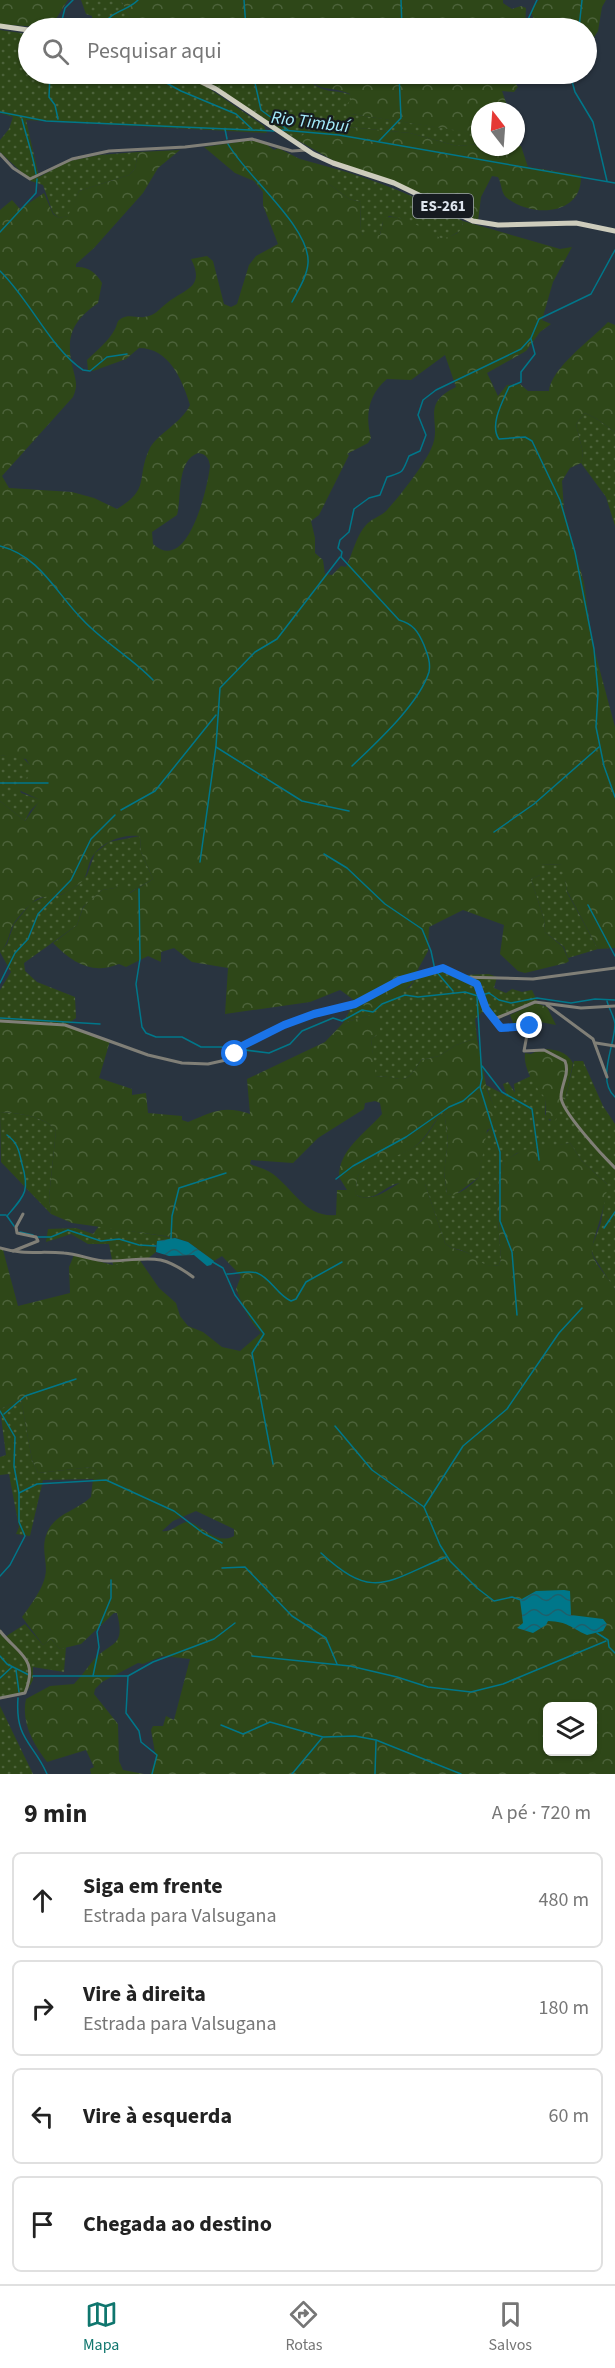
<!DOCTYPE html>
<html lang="pt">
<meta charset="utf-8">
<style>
:root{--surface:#fff;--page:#f2f2f2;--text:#222;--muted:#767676;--line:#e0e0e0;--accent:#0f766e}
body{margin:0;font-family:"Source Sans 3",sans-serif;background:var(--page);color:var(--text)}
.controls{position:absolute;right:18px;bottom:18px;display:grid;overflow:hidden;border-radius:9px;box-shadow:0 2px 4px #0004}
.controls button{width:54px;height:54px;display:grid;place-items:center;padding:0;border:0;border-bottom:2px solid var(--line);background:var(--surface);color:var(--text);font:30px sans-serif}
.compass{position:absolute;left:471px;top:102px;width:54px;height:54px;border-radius:50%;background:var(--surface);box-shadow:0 2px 4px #0004;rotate:343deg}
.stop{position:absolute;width:18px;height:18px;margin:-14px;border:4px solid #1a73e8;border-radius:50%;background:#fff}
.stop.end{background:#1a73e8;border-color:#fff;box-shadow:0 2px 6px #0008}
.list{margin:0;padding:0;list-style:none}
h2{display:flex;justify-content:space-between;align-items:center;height:78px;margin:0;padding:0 24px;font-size:26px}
h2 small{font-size:20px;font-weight:400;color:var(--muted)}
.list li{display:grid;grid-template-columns:39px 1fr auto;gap:18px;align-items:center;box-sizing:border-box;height:96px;margin:0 12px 12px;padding:0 12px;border:2px solid var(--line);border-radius:9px}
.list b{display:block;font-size:22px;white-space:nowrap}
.list p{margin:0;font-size:20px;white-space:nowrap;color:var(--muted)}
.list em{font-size:20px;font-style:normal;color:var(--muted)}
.icon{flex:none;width:33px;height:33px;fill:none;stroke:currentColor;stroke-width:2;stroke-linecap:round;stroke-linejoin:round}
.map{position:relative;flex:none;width:615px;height:1774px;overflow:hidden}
.search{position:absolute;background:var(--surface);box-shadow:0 2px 4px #0004;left:18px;right:18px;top:18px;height:66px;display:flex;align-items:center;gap:15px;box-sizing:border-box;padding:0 21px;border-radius:33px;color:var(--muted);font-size:22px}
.sheet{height:510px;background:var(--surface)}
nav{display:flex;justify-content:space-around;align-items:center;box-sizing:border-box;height:84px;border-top:2px solid var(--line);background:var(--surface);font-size:16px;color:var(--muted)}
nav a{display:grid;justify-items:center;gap:3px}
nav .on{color:var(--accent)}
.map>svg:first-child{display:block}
.grass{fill:url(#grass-dots)}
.forest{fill:url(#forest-crowns);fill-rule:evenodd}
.water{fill:url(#water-waves)}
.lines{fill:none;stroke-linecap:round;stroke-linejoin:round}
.stream{stroke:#00778a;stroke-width:1.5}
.street{stroke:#807f77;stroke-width:3}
.primary{stroke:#cdccbc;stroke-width:5}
.route{stroke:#1a73e8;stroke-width:8}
.labels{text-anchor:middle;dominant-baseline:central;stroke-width:4.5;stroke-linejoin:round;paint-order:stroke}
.shield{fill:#161b20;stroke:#a3a9b0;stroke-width:1.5}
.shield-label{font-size:15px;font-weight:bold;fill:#dfe6ee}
.water-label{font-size:18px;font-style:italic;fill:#a5ecfc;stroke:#161b20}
</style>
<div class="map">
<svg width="615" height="1774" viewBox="0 0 615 1774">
<defs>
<pattern id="grass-dots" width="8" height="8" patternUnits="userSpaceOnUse" patternTransform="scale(1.5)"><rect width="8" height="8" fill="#2e4718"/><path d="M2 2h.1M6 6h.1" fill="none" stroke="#4c623a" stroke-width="1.8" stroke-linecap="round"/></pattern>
<pattern id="forest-crowns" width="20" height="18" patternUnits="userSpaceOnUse" patternTransform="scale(1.5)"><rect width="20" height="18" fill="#2e4718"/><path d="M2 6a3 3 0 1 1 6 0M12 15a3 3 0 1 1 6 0" fill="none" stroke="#4c623a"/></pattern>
<pattern id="water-waves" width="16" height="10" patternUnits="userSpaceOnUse" patternTransform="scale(1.5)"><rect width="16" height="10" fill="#00778a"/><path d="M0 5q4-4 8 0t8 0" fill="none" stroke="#1e606c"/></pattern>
</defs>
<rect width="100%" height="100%" fill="#293440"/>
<g class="grass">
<polygon points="81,0 121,0 131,19 125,28 92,28 92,16 86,14"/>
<polygon points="0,30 28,34 28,74 178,74 204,85 264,126 267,133 26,120 39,177 69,161 99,155 138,152 135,169 129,175 79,191 69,216 59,218 53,213 43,185 31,181 0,152 0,140 9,129 13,117 0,113"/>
<path d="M212,74C241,78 271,74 301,74C309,80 315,87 326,90C334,92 342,91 351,95V114L477,133L480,134V144L457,146L410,133L338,126L308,131L297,140L198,75Z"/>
<path d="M329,167C377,180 420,198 463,221L462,230L444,240L402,219L389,216L383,222L380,235H363L360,231L361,202L349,199L329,184Z"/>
<polygon points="585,413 597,419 615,432 615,526 606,497 581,463 583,453 576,424"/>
<polygon points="0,755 22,757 34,769 34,773 18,784 21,793 41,800 30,811 25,821 0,801"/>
<polygon points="140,836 141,852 153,879 129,893 122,882 115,888 102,890 83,907 77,925 24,963 25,971 37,982 75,997 76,1018 66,1025 0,1020 0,990 11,972 0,952 7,944 14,924 31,903 46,896 61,895 78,885 87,875 95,853 109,842"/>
<polygon points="563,864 567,892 598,949 568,958 564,947 545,932 544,919 531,879 540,875 539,865"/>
<path d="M447,967L465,975L489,974L497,977L494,988L506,993L512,989L522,992L532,990L538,1003L530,1004L499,1019L489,1013L482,1012L475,1019L477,1038L456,1045L439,1056L421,1060C402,1091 403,1074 375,1077L371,1039L376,1035L368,1016L343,1023L353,1005L384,1004L410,987L420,973Z"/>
<path d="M574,1061H583L603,1106L615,1124V1290L594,1257L591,1249L601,1223L607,1184L582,1161L570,1143L517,1153L504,1162L496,1192L501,1259L499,1265C484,1269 479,1260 468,1253C459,1248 452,1250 445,1243L425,1184C417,1184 408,1182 400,1183C384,1185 375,1204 356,1195C356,1143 388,1170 419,1143C430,1134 435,1120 444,1110L448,1141L444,1173L447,1194C460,1196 470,1186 479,1177L485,1135L498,1119L486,1085L507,1096L503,1084L508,1082L515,1093L514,1084L531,1076L546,1098L545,1114L550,1121L565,1100Z"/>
<path d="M0,1112C17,1113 46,1116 56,1131L49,1197L51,1214L1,1162Z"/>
<polygon points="99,1226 175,1238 155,1245 156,1252 146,1260 113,1265 109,1244 88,1244 71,1234 46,1242 48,1229 76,1228 93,1234"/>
<polygon points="21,1399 32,1460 38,1473 92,1467 100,1473 93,1479 43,1480 30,1536 16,1534 19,1527 9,1474 0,1475 0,1457 6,1455 0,1409"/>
<polygon points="25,1624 43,1645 51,1639 60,1649 66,1647 64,1672 33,1667 33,1680 26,1693 0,1697 0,1629 5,1637"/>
<polygon points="0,1706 33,1774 0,1774"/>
</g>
<g class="forest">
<polygon points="0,0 68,0 50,28 0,24"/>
<polygon points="121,0 503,0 503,3 512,9 521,6 526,8 525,28 125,28 131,19"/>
<polygon points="539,0 606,0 602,7 598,31 587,48 586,28 536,28 531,11"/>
<path d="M301,74H508L518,87L514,92L502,91L509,111H480V134L351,114L345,110L347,104L351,100L350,94C326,84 326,95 301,74Z"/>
<path d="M338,126L410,133L457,146L480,144V147L521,146L528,167L581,175C583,216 532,218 507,198C501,194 502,184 498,177L492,176L481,197L478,221L388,179L343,166L297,140L308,131Z"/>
<path d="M246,141H262L274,150L278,148L300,159L329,167V184L349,199L361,202L360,230L363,235H380L384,218C401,212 428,232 443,239C454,234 462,235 463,221L560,249L572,247L553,282L542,320L551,324L540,332L526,351L487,373L498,396L507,385L520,384L528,391H549C551,368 591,340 608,322L615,325V432L597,419L585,413L576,424L583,453L581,463L570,468L562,481L564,510L584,583L592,641L615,727V948L598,949L567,891L562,864L540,865V875L531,879L544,919L545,932L563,947L569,961L566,963L525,973L518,971L500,954L504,925L463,910L429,927L428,951L417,971L420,973C410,987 385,1014 365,1006C356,1003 348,995 340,990L310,1002L225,1014L228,968L192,962L174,948L161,952V962L148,956L126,967L119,964C92,975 73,963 53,943L77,925L83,908L89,901L102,890L115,888L122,881L130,893L153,879L141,852L140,836C122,834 100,842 91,859C86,869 88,880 76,886C71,889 64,894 59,895C50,897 40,895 33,902C27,907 15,920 12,927C8,937 8,944 0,952V801L25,821L40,800L19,790L18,784L34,772L26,759L0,755V210L12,200L20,209L44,193L53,214L59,218L68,216L79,191L129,175L135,169L138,152L180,150L158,168L143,193L94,248L76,264V267C87,266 97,273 102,283L98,303C72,321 65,337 73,369C76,381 78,386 73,397L2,476L9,488L72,492L94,498L117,509C151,489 136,478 149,450C156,434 181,424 190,405C182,379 169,348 139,348L126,359L93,371L88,370L87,360C97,350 109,341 115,329C118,324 116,321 122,318C129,314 137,318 144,317C155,316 159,309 167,303C184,289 206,288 191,259L207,256L213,261L224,304L231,307L237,304L249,265L256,256L278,244L263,205V192L254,181L235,173L204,147ZM445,355L456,387C418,405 444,423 431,449C424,465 397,500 385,512C379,517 371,519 366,525C357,534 352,555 346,567L341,566L332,575L325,574L323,560L315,553V538L311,521L319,515L349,455L347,454L368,443L371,438C365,416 368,395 387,379L411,380ZM198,453C206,454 209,458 210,466C208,486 188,576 153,544L152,532L177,515C182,497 176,461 198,453Z"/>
<polygon points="536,1003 547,1007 556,1025 540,1022 515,1027 510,1015"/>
<path d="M368,1016H372L380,1026V1032L371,1039L376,1077C403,1074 402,1091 421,1060L439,1056L456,1045L477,1038L487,1090L501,1123L487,1130L479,1177L455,1195L447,1194L444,1172L448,1141L444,1110C433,1122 427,1138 414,1147C385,1168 356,1147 356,1195C378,1206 397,1178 418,1176L425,1184L445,1243C452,1250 460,1249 468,1253C479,1259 484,1269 499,1265L501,1259L496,1192L504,1161L523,1150L570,1143L582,1161L607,1184C608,1202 590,1245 592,1253C595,1265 609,1278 615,1290V1774H150L156,1758L151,1730L153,1726H163L166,1716L174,1720L190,1659L163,1656L143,1664L138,1663L102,1682L95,1689L94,1694L118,1724L119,1761L123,1770L144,1774H91L90,1769L94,1767L86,1750L47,1762C33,1744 21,1722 26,1699L50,1686L74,1684C81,1677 86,1669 92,1662C111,1640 126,1649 117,1613H114L81,1644L60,1649L51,1639L43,1645L22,1617C30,1606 42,1590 45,1577C49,1561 38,1547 50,1527C59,1513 79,1509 91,1497L93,1479L100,1473L92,1467L38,1473L32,1460L21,1399L0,1409V1249L3,1250L18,1306L70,1293L69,1267L74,1255L113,1265L139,1259L159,1288L176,1303L180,1316L188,1326L203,1332L222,1347L240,1351L261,1333C248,1319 243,1306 236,1289L241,1276L222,1256L214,1261L188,1242L172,1237L72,1223L51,1214L49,1197L56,1131C46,1116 17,1113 0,1112V1020L66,1025L110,1041L99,1078L132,1089V1095L146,1093L148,1113L182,1116V1120L188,1122C213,1112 223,1105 250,1114L247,1079L325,1042L343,1023ZM375,1101L380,1103L382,1114C365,1134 339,1149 339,1177L347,1190H337L336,1215C306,1218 294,1190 273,1174C266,1169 257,1167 250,1164L251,1160L293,1163L318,1138L364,1109L365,1103ZM196,1511L234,1529V1536C218,1545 204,1528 192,1523C182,1518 174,1533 162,1531L173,1521ZM548,1706H592V1752H548Z"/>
<path d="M541,1049C555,1049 566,1051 573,1063L565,1100L555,1121L546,1118V1098C535,1088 523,1068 525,1053L531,1054Z"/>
</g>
<g class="water">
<polygon points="175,1238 188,1242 214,1261 211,1265 207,1266 194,1255 169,1256 156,1252 157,1241"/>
<path d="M564,1590L570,1591L571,1615L603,1619L607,1624L603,1631L587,1635C569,1627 569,1622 548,1621L546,1625L533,1633L517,1628L523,1623L520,1600L536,1591Z"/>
</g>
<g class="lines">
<g class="stream">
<polyline points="244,0 246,28"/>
<polyline points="401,0 402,28"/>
<polyline points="52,26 62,20 65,8 73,0"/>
<path d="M106,28L105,23C112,11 129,10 138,0"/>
<polyline points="524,28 537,0"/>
<polyline points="579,28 582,0"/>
<polyline points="50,74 49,97 55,105 58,119"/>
<polyline points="150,74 181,91 236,114 252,129"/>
<polyline points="253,74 261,110 288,130"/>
<polyline points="570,74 575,92 593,122 607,181"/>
<polyline points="0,112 46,121 274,131"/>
<path d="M22,119C27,139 33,155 36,174"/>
<polyline points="225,129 227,139"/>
<polyline points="282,130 339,135 615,183"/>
<polyline points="379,141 401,118 399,74"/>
<path d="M228,144C246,176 311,228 308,263C307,277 298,290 292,302"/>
<polyline points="0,232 36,193 37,179"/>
<path d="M0,271C30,300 51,349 83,370L90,371L107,357L127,354"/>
<path d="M531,339L535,354L521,372V382L509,387C503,401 489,425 499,439L525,437L532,441L560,500L575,552L594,649L598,692L596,727L604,766L615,797"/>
<path d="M0,546C40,556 56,593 82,619C103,642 131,657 153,680"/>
<polyline points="216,747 302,801 349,811"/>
<path d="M352,766C376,743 419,704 429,672C431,662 427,653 424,645C418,631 413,624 399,620L341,557L342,552L338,548L340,540L349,532L354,509L369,498L380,495L387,477C403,472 402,474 409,456L420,451L426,435L418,415L423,400L436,390L521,349L531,338L539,319L591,294L615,250"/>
<polyline points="0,783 48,783"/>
<polyline points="121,810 155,791 216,715"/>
<polyline points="494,832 534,804 599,747"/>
<polyline points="324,854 347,868 385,904 422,929 431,951 435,970 453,991"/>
<polyline points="200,862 216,746 220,688 255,652 277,639 340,557"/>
<polyline points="139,889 140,959 136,984 142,1027 146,1033 156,1037 182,1037 201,1047 221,1047 269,1053 290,1044 302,1031 333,1018 342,1021 362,1010 373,1012 382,1004 405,995 418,997 465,992 478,996 489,993 499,1000 511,1003 537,998 571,1003 595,999 615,1000"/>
<polyline points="588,905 615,956"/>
<polyline points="0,983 15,953 28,939 38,914 71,880 91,839 115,815"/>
<polyline points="477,997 482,1078 480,1087 500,1152 500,1221 512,1252 517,1315"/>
<path d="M607,1001C609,1009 614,1016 615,1024C615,1045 596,1080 615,1097"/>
<polyline points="0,1018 100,1024"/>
<polyline points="482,1066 502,1092 532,1109 539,1160"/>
<path d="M7,1135C18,1143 19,1151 22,1164C30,1191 25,1195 7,1216"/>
<polyline points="336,1179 353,1166 406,1137 449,1107 463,1101 479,1087"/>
<polyline points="0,1215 6,1215"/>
<polyline points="7,1216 14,1226"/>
<polyline points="604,1228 615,1212"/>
<polyline points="20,1232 33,1235"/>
<polyline points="37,1237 51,1237 68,1230 101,1241 119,1239 139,1245 156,1246"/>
<polyline points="171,1238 172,1216 179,1188 226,1173"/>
<polyline points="211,1261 223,1268 235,1295 264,1334 252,1353 273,1464"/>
<path d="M227,1274C236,1274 248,1270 257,1273C271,1278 277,1295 291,1301L296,1299L306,1282L342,1262"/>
<polyline points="0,1411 15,1437 14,1466 19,1493 19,1522 25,1536 10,1565 0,1576"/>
<polyline points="4,1414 25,1396 76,1379"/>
<polyline points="335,1426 372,1470 424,1507 440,1545 450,1561 477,1588 494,1601 512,1597 521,1600"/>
<polyline points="19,1493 37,1484 106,1480 174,1511 203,1533 222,1543"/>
<polyline points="424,1507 463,1446 507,1409 559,1333 582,1308"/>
<path d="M321,1553C374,1602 387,1581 446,1557"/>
<polyline points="222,1568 245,1567 292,1616 326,1638 337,1664"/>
<polyline points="597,1633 608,1640 609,1647 615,1653"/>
<polyline points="0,1656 7,1664 29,1675"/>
<polyline points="252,1656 350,1666 397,1677 428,1687 471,1692 503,1684 606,1641"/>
<polyline points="16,1670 19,1692"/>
<polyline points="33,1676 128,1676 153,1662 214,1639 235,1623"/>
<polyline points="93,1676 99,1647 97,1632 111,1598 111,1580"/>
<polyline points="128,1676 126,1713 139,1731 141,1742 157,1755 152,1774"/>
<polyline points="0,1678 12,1667"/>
<path d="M18,1698C15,1740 33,1742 47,1774"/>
<polyline points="221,1725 243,1734 270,1722 323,1737 355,1736 376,1740 461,1774"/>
<polyline points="292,1774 322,1738"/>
<polyline points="375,1774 376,1741"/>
</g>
<g class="street">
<polyline points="0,154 13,168 30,179 72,159 109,151 185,147 252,139 292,151 307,150"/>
<polyline points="460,977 533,979 615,968"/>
<polyline points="547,1005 593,1039 607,1077"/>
<path d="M493,1018L504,1029L529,1024L524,1051L544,1050L565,1061C570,1073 561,1085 561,1097C561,1111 604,1157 615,1168"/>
<polyline points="0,1021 65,1025 148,1055 182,1063 208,1064 226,1060 244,1045 284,1025 314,1014 355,1004 400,980 443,968 477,984 487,1011 497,1018 535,1002 581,1008 615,1006"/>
<polyline points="596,1043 615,1046"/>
<path d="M0,1248C23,1255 41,1251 64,1253C80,1254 95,1262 110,1261C149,1260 158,1251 193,1277"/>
<polyline points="13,1251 38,1241 36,1237 17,1233 16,1227 23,1214"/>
<path d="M0,1631C19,1655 39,1658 25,1693L0,1698"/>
</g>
<g class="primary">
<polyline points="0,26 28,30"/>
<polyline points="185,74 216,89 313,154 333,163 394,183 473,221 498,225 576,223 615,231"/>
</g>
</g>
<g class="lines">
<polyline class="route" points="235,1054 244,1045 284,1025 314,1014 355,1004 400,980 443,968 477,984 486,1009 501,1028 530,1026"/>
</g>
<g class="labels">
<rect class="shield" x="413" y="194" width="60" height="24" rx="4.5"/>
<g class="shield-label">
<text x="443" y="206">ES-261</text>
</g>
<g class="water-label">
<text transform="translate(310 122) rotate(7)">Rio Timbuí</text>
</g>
</g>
</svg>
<div class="controls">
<button><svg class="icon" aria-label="layers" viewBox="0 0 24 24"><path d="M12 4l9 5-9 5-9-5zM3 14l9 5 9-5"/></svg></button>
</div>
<svg class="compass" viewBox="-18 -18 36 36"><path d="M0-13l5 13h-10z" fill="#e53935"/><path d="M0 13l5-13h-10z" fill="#767676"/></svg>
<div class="stop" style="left:235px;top:1054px"></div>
<div class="stop end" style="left:530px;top:1026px"></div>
<div class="search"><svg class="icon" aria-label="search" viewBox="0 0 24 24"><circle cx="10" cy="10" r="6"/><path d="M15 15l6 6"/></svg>Pesquisar aqui</div>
</div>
<section class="sheet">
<h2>9 min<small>A pé · 720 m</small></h2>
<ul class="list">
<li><svg class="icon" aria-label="ahead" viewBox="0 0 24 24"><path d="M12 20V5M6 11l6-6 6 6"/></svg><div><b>Siga em frente</b><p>Estrada para Valsugana</p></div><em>480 m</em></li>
<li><svg class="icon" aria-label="right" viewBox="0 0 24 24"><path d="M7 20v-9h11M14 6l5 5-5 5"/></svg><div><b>Vire à direita</b><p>Estrada para Valsugana</p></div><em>180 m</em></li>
<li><svg class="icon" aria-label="left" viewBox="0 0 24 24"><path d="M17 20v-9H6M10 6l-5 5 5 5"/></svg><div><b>Vire à esquerda</b></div><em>60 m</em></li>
<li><svg class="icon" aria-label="arrive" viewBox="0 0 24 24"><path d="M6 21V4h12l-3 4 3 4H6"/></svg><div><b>Chegada ao destino</b></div></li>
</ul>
</section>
<nav>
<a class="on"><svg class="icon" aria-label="map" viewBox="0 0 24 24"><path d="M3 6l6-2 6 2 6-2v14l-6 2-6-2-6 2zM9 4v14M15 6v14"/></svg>Mapa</a>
<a><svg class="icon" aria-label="directions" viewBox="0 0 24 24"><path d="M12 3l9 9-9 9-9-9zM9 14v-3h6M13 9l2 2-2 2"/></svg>Rotas</a>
<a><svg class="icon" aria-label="saved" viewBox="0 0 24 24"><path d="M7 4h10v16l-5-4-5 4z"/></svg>Salvos</a>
</nav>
